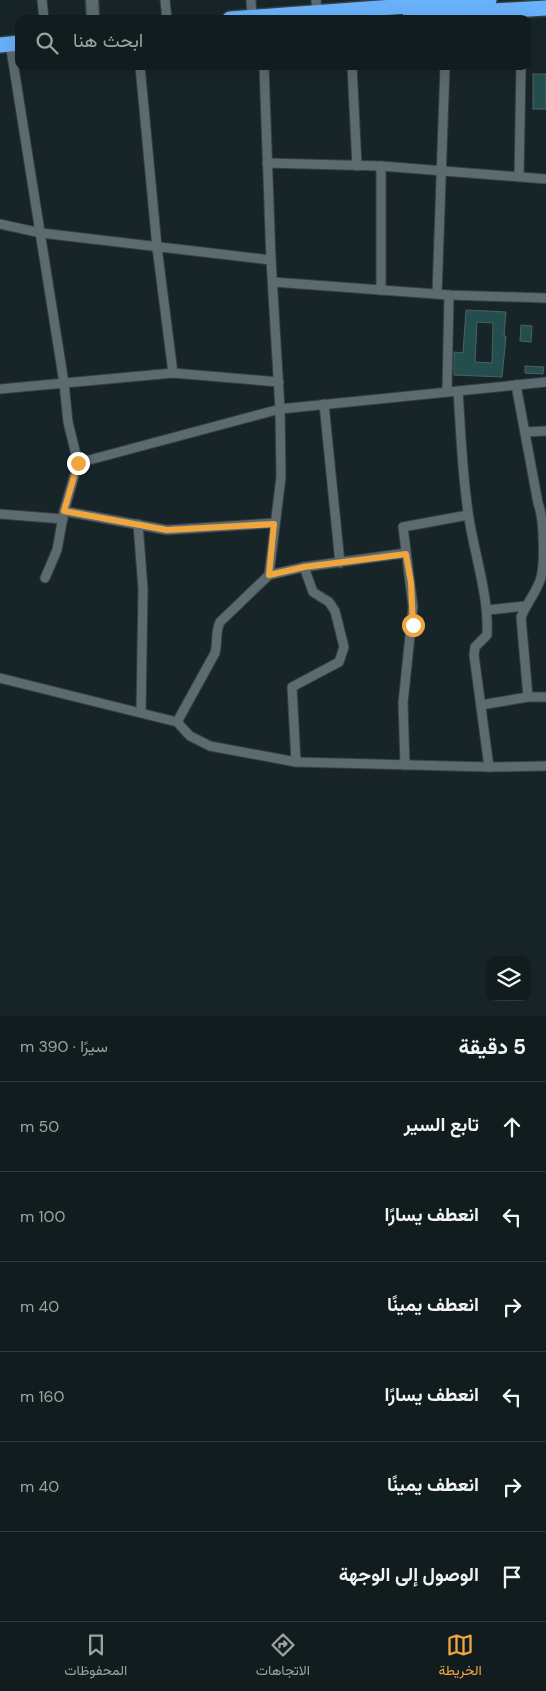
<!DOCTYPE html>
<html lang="ar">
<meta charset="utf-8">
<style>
:root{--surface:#111c1f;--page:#1a2528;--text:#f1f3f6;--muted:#9ca1a4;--line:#303a3d;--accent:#f0a63e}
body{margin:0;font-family:"DM Sans",Vazirmatn,sans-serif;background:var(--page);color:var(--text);direction:rtl}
.controls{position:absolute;right:15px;bottom:15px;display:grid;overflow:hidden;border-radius:10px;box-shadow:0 5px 20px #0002}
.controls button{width:45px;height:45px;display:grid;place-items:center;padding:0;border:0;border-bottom:1px solid var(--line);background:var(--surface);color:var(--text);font:25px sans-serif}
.stop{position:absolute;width:15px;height:15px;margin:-11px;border:4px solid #f0a63e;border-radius:50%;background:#fff}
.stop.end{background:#f0a63e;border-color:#fff;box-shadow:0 1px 5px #0008}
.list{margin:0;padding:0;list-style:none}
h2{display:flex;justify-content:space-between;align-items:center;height:65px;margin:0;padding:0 20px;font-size:21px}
h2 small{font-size:16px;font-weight:400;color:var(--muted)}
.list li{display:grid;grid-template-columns:32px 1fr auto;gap:15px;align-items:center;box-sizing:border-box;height:90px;padding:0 20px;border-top:1px solid var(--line)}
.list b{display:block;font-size:19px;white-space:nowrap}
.list em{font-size:16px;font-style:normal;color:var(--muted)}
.icon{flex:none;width:28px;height:28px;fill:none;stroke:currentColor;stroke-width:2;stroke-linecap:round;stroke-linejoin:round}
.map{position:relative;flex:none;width:546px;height:1016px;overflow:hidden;direction:ltr}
.search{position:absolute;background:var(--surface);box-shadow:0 5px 20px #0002;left:15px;right:15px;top:15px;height:55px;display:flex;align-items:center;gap:12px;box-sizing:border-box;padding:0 18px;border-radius:10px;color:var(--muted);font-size:19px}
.sheet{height:605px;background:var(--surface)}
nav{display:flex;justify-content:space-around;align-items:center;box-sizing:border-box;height:70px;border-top:1px solid var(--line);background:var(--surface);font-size:14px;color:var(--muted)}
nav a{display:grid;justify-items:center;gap:2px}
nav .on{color:var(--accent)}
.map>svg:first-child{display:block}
.building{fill:#224f4d;stroke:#50605f;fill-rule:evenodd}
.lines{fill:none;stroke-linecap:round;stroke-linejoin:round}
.street-casing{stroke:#364043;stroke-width:11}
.secondary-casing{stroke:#364043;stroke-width:15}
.highway-casing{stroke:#364043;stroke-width:18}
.street{stroke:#5c6b70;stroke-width:9}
.secondary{stroke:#5c6b70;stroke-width:12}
.highway{stroke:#69b1fa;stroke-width:15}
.route{stroke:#f0a63e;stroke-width:6}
</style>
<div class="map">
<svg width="546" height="1016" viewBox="0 0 546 1016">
<rect width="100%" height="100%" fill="#172529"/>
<g class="building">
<rect x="533" y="74" width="13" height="35"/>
<path d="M466,310L506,312L504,336H506L502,377L454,375V352L463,353ZM477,322L493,323L492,363L475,362Z"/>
<polygon points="521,325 532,326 531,342 520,341"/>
<polygon points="525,366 544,367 543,374 525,373"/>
</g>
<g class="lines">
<g class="street-casing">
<g id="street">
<polyline points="42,0 44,19"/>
<polyline points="165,0 167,19"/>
<polyline points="251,0 252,17"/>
<polyline points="316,0 317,12"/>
<polyline points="10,43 64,383 68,422 78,463 64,511 57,550 45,578"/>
<polyline points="140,66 157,247 173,373"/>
<polyline points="264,66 271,260 280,409 281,477 269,575"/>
<polyline points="352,66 357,166"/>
<polyline points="267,163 381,166 546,179"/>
<polyline points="381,166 381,290"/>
<polyline points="519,177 521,66"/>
<polyline points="0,224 41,233 271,260"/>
<polyline points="273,282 449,295 546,298"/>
<polyline points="437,294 445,66"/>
<path d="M516,385L538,503C544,518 546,569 539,583C534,595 526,605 521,617L528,697"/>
<polyline points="0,389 173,373 279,382"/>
<path d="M458,391C461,433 462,476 469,518C475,557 489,596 487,635L475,647L474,655L489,767"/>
<polyline points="447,392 449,295"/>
<polyline points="324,404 340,563"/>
<polyline points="525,432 546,431"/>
<polyline points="78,463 280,409 546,382"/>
<polyline points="64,511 167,530 274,523"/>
<polyline points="0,514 63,519"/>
<polyline points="138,524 143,589 141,712"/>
<polyline points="488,610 525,606"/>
<polyline points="0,678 177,722 190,736 210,746 296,762 489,767 546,766"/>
<polyline points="481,705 528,697 546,697"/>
<path d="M177,722L215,653C218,642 215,632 220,622L269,575L304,567L406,553"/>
<polyline points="296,762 292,687 339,662 344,647 335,611 329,602 313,592 304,567"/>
<polyline points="405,765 403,703 413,607 403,527 468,515"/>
</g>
</g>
<g class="secondary-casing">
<polyline id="secondary" points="92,0 93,19"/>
</g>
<g class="highway-casing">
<g id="highway">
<polyline points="410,16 546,8"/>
<polyline points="230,19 489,0"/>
<polyline points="0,45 19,43"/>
</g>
</g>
<use href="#street" class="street"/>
<use href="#secondary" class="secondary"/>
<use href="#highway" class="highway"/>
</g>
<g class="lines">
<polyline class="route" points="78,463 64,511 167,530 274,524 269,575 304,567 406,554 411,583 413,625"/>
</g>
</svg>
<div class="controls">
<button><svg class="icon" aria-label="layers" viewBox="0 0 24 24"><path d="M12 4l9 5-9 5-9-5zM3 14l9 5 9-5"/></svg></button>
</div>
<div class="stop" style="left:413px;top:625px"></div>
<div class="stop end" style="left:78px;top:463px"></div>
<div class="search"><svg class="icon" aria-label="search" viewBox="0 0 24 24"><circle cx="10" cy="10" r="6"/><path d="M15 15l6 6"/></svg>ابحث هنا</div>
</div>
<section class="sheet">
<h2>5 دقيقة<small>سيرًا · 390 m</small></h2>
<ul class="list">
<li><svg class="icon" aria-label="ahead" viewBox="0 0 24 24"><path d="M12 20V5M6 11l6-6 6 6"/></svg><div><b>تابع السير</b></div><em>50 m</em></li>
<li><svg class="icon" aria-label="left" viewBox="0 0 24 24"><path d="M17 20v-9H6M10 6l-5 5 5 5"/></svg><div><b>انعطف يسارًا</b></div><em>100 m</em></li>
<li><svg class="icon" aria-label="right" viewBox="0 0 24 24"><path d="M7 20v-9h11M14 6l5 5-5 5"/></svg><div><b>انعطف يمينًا</b></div><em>40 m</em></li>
<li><svg class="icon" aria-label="left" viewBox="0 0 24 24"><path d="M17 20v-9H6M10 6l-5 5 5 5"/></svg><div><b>انعطف يسارًا</b></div><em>160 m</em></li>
<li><svg class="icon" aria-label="right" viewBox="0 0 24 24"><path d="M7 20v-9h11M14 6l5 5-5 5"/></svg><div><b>انعطف يمينًا</b></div><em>40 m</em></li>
<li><svg class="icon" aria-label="arrive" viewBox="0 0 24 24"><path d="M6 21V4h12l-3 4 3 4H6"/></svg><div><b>الوصول إلى الوجهة</b></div></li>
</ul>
</section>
<nav>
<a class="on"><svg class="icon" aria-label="map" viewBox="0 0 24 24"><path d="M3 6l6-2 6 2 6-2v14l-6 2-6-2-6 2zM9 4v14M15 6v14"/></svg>الخريطة</a>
<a><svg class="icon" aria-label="directions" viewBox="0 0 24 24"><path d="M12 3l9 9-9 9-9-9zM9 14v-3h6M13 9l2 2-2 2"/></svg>الاتجاهات</a>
<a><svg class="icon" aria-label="saved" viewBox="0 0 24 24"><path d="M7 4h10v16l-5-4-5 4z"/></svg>المحفوظات</a>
</nav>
